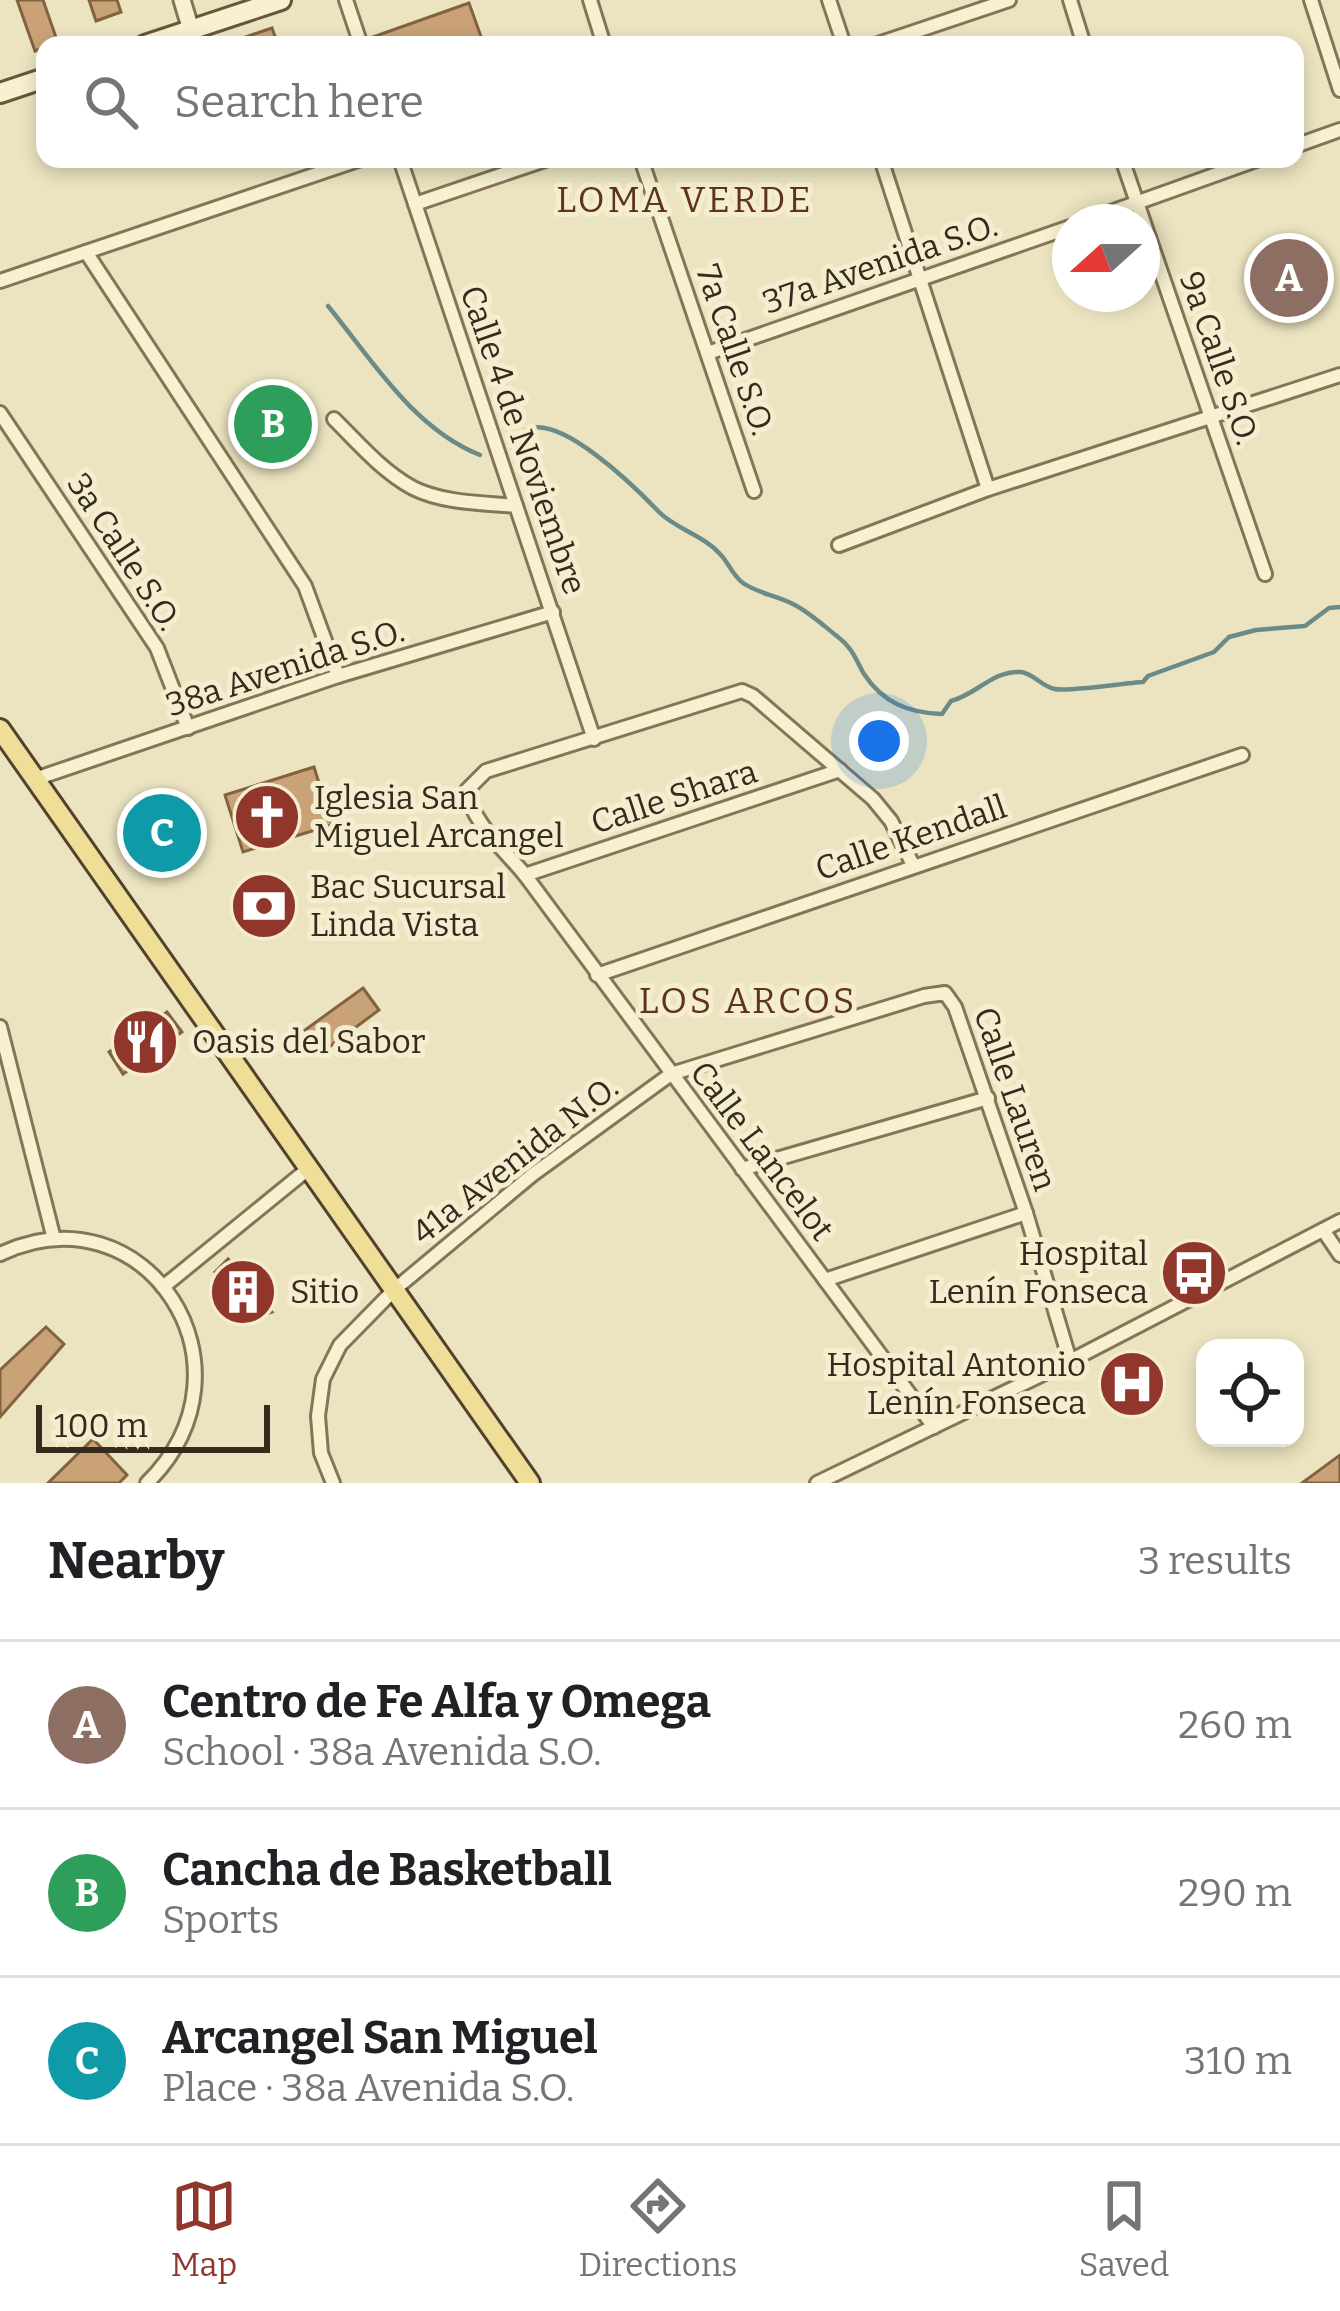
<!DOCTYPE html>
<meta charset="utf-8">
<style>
:root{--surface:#fff;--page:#f6f6f6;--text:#202124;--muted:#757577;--line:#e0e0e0;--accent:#91362b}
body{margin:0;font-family:Bitter,serif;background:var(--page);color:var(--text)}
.controls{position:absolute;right:36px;bottom:36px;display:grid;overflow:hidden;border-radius:24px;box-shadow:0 6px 18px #0003}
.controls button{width:108px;height:108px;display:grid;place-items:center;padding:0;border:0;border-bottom:3px solid var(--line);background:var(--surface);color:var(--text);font:60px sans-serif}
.compass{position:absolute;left:1052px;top:204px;width:108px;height:108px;border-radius:50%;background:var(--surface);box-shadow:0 6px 18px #0003;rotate:249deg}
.scale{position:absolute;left:36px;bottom:30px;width:234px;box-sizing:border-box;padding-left:12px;border:6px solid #342b1d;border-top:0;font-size:33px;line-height:42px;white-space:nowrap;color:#342b1d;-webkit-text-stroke:9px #f4edcf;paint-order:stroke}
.you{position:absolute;left:879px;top:741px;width:42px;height:42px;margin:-30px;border:9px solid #fff;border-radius:50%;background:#1a73e8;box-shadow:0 0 0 18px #1a73e833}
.badge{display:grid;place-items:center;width:78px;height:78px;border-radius:50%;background:var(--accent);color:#fff;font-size:39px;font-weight:700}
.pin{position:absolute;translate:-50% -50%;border:6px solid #fff;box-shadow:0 3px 12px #0006}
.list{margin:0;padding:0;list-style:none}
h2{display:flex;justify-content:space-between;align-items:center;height:156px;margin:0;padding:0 48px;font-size:51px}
h2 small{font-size:39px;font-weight:400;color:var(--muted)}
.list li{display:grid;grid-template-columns:78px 1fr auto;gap:36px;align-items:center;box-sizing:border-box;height:168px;padding:0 48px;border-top:3px solid var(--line)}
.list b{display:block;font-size:45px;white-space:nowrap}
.list p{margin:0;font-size:39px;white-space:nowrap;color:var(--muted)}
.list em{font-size:39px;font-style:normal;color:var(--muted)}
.icon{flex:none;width:66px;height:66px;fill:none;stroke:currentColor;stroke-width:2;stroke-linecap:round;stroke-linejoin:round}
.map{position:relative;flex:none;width:1340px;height:1483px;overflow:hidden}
.search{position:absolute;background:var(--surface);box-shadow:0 6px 18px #0003;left:36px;right:36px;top:36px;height:132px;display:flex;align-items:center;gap:30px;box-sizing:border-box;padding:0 42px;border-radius:24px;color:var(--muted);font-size:45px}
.sheet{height:660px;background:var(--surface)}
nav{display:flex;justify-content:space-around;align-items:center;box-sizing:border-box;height:168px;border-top:3px solid var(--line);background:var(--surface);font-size:33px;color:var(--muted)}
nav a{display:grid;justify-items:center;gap:6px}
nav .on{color:var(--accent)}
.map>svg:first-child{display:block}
.green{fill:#bdc994}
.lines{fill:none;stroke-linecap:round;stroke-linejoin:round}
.stream{stroke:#6a8b87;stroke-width:4.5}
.building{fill:#c9a377;stroke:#82623f;stroke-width:3}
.minor-casing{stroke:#847559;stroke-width:18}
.tertiary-casing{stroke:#847559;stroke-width:21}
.secondary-casing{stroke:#66563c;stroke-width:24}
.primary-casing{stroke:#52422d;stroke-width:24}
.minor{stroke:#f7f1d2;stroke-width:12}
.tertiary{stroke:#f7f1d2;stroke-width:15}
.secondary{stroke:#f7f1d2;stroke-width:18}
.primary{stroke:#efde98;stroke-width:18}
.labels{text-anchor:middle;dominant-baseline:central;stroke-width:10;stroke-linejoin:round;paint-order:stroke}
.street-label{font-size:33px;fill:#342b1d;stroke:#f4edcf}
.poi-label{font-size:33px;fill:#342b1d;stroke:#f4edcf;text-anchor:start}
.neighbourhood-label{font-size:36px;letter-spacing:3px;fill:#5f331d;stroke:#f4edcf}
</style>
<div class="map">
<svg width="1340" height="1483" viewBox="0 0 1340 1483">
<rect width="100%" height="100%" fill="#ece4c0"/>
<polygon class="green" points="290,385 315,420 255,462 230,427"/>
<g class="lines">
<g class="stream">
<path d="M328,306C373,361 413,428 480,455"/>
<path d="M513,447C513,446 522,433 523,432C555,407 638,490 659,512C676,529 703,535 720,554C729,563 732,575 743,583C759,594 776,595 793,604C809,612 824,626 838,637C852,647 856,660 864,674C883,703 909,713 942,714L951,701C976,695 993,670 1021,672C1033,673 1042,687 1055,689C1071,692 1124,683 1143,682L1148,676L1214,652L1229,637L1256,630L1305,626L1329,608L1340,607"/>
</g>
</g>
<g class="building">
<polygon points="17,0 43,0 58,43 35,51"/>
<polygon points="89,0 117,0 121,12 96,21"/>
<polygon points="469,3 484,45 371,45 370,38"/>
<polygon points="272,28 278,45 228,45 228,43"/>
<polygon points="314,767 332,825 243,852 225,795"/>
<polygon points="269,875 295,911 260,937 234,901"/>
<polygon points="363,988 379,1010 321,1053 305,1030"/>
<polygon points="167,1012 182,1032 123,1074 109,1052"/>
<polygon points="228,1259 272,1312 252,1319 215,1272"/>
<polygon points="46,1327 64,1344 0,1417 0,1370"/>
<polygon points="93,1439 127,1475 119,1483 48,1483"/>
<polygon points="1340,1455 1340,1483 1302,1483"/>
</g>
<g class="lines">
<g class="minor-casing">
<g id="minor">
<polyline points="346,0 361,45"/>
<polyline points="590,0 604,45"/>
<polyline points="829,0 844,45"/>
<polyline points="1070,0 1084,45"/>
<polyline points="1311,0 1340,90"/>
<polyline points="875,45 1009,0"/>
<polyline points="1295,146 1340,130"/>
<polyline points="400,159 594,739"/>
<polyline points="641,159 754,491"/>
<polyline points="881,159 988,489"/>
<polyline points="1122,159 1265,574"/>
<polyline points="415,204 548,159"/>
<polyline points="1083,222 1259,159"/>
<polyline points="86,252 305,586 338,676"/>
<polyline points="0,281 361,159"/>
<polyline points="708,353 1070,227"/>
<polyline points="0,413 157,648 188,728"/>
<path d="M334,419C358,443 383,472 413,488C442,503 484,503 516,506"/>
<polyline points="839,545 988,489 1340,375"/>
<polyline points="35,779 338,676 553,612"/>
<path d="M913,865L891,821L873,799L753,696L742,691L486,771L467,790C471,822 505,850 525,875L934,1427"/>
<polyline points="525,875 840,770"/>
<polyline points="597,975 1242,755"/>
<polyline points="0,1027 54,1239"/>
<polyline points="742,1169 988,1098"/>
<polyline points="1323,1230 1340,1255"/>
<path d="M0,1254C145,1185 265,1367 147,1483"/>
<polyline points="825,1280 1026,1213"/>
<polyline points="163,1287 308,1169"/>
<polyline points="333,1483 321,1453 318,1416 323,1379 340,1345 394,1290 532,1175 671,1074 924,996 945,993 955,1007 1026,1213 1070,1361"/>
<polyline points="817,1483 1070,1361 1340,1221"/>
</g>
</g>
<g class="tertiary-casing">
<polyline id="tertiary" points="182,0 191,30"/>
</g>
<g class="secondary-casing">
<g id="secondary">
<polyline points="145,45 281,0"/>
<polyline points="0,93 45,78"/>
</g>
</g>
<g class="primary-casing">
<polyline id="primary" points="0,729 530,1483"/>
</g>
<use href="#minor" class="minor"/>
<use href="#tertiary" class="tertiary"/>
<use href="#secondary" class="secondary"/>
<use href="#primary" class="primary"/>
</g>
<defs>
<g id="church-disc" transform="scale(3.45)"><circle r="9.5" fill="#91362b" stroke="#f4edcf"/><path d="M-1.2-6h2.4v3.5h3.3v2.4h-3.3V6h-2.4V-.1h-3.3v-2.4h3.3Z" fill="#fff"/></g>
<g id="bank-disc" transform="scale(3.45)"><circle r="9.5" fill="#91362b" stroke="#f4edcf"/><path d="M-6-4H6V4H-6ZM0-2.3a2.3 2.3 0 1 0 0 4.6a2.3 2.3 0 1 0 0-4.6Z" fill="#fff"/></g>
<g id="restaurant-disc" transform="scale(3.45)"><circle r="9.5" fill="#91362b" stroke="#f4edcf"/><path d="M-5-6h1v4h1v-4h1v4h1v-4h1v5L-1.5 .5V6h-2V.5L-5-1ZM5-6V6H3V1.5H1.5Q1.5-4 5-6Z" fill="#fff"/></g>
<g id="bus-disc" transform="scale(3.45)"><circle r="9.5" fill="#91362b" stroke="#f4edcf"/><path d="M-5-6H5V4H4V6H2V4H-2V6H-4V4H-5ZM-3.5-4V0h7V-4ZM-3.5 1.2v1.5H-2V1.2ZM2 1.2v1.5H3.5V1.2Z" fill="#fff"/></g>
<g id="building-disc" transform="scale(3.45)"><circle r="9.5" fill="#91362b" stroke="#f4edcf"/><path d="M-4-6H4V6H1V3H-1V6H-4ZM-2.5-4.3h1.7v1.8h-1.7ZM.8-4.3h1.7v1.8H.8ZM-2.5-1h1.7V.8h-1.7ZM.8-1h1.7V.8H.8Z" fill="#fff"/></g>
<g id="hospital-disc" transform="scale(3.45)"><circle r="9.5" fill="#91362b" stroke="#f4edcf"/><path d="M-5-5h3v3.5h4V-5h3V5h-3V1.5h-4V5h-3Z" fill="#fff"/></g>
</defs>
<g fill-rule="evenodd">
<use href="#church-disc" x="267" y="817"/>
<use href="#bank-disc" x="264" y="906"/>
<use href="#restaurant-disc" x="145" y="1042"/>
<use href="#bus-disc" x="1194" y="1273"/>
<use href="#building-disc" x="243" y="1292"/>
<use href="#hospital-disc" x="1132" y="1384"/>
</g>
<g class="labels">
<g class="street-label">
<text transform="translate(880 264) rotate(-19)">37a Avenida S.O.</text>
<text transform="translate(735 350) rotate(71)">7a Calle S.O.</text>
<text transform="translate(1219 358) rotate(71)">9a Calle S.O.</text>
<text transform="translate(523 440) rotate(71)">Calle 4 de Noviembre</text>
<text transform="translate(124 552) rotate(57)">3a Calle S.O.</text>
<text transform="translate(285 668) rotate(-18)">38a Avenida S.O.</text>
<text transform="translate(674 797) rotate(-18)">Calle Shara</text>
<text transform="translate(911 838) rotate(-19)">Calle Kendall</text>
<text transform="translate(1015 1099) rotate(71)">Calle Lauren</text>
<text transform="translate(762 1151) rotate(53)">Calle Lancelot</text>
<text transform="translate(515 1160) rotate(-38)">41a Avenida N.O.</text>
</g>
<g class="poi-label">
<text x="314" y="798">Iglesia San<tspan x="314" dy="38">Miguel Arcangel</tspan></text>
<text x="310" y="887">Bac Sucursal<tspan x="310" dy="38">Linda Vista</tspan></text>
<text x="192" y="1042">Oasis del Sabor</text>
<text x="1148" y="1254" text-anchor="end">Hospital<tspan x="1148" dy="38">Lenín Fonseca</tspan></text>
<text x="290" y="1292">Sitio</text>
<text x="1086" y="1365" text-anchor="end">Hospital Antonio<tspan x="1086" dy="38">Lenín Fonseca</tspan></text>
</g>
<g class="neighbourhood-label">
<text x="685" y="200">LOMA VERDE</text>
<text x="748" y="1001">LOS ARCOS</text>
</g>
</g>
</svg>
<div class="controls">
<button><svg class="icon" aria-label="locate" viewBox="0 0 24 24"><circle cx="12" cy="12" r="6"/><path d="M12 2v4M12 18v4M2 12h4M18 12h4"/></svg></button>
</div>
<svg class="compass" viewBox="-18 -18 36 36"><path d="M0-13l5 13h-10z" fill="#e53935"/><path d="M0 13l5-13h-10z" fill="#757577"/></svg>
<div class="scale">100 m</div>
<div class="you"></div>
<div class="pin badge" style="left:1289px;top:278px;background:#8d6e63">A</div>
<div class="pin badge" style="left:273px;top:424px;background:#2e9e5b">B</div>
<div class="pin badge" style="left:162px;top:833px;background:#0f9aa8">C</div>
<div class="search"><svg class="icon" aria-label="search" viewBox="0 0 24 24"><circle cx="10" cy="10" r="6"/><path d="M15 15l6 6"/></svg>Search here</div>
</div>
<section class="sheet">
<h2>Nearby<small>3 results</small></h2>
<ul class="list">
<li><span class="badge" style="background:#8d6e63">A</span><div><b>Centro de Fe Alfa y Omega</b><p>School · 38a Avenida S.O.</p></div><em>260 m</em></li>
<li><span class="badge" style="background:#2e9e5b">B</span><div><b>Cancha de Basketball</b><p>Sports</p></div><em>290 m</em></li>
<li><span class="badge" style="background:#0f9aa8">C</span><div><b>Arcangel San Miguel</b><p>Place · 38a Avenida S.O.</p></div><em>310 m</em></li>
</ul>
</section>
<nav>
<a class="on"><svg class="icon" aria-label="map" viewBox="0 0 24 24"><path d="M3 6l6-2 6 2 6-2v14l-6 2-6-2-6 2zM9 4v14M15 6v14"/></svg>Map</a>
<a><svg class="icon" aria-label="directions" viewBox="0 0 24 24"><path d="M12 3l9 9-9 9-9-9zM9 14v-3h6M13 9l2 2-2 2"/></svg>Directions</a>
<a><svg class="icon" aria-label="saved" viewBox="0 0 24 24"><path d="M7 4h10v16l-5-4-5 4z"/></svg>Saved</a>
</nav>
